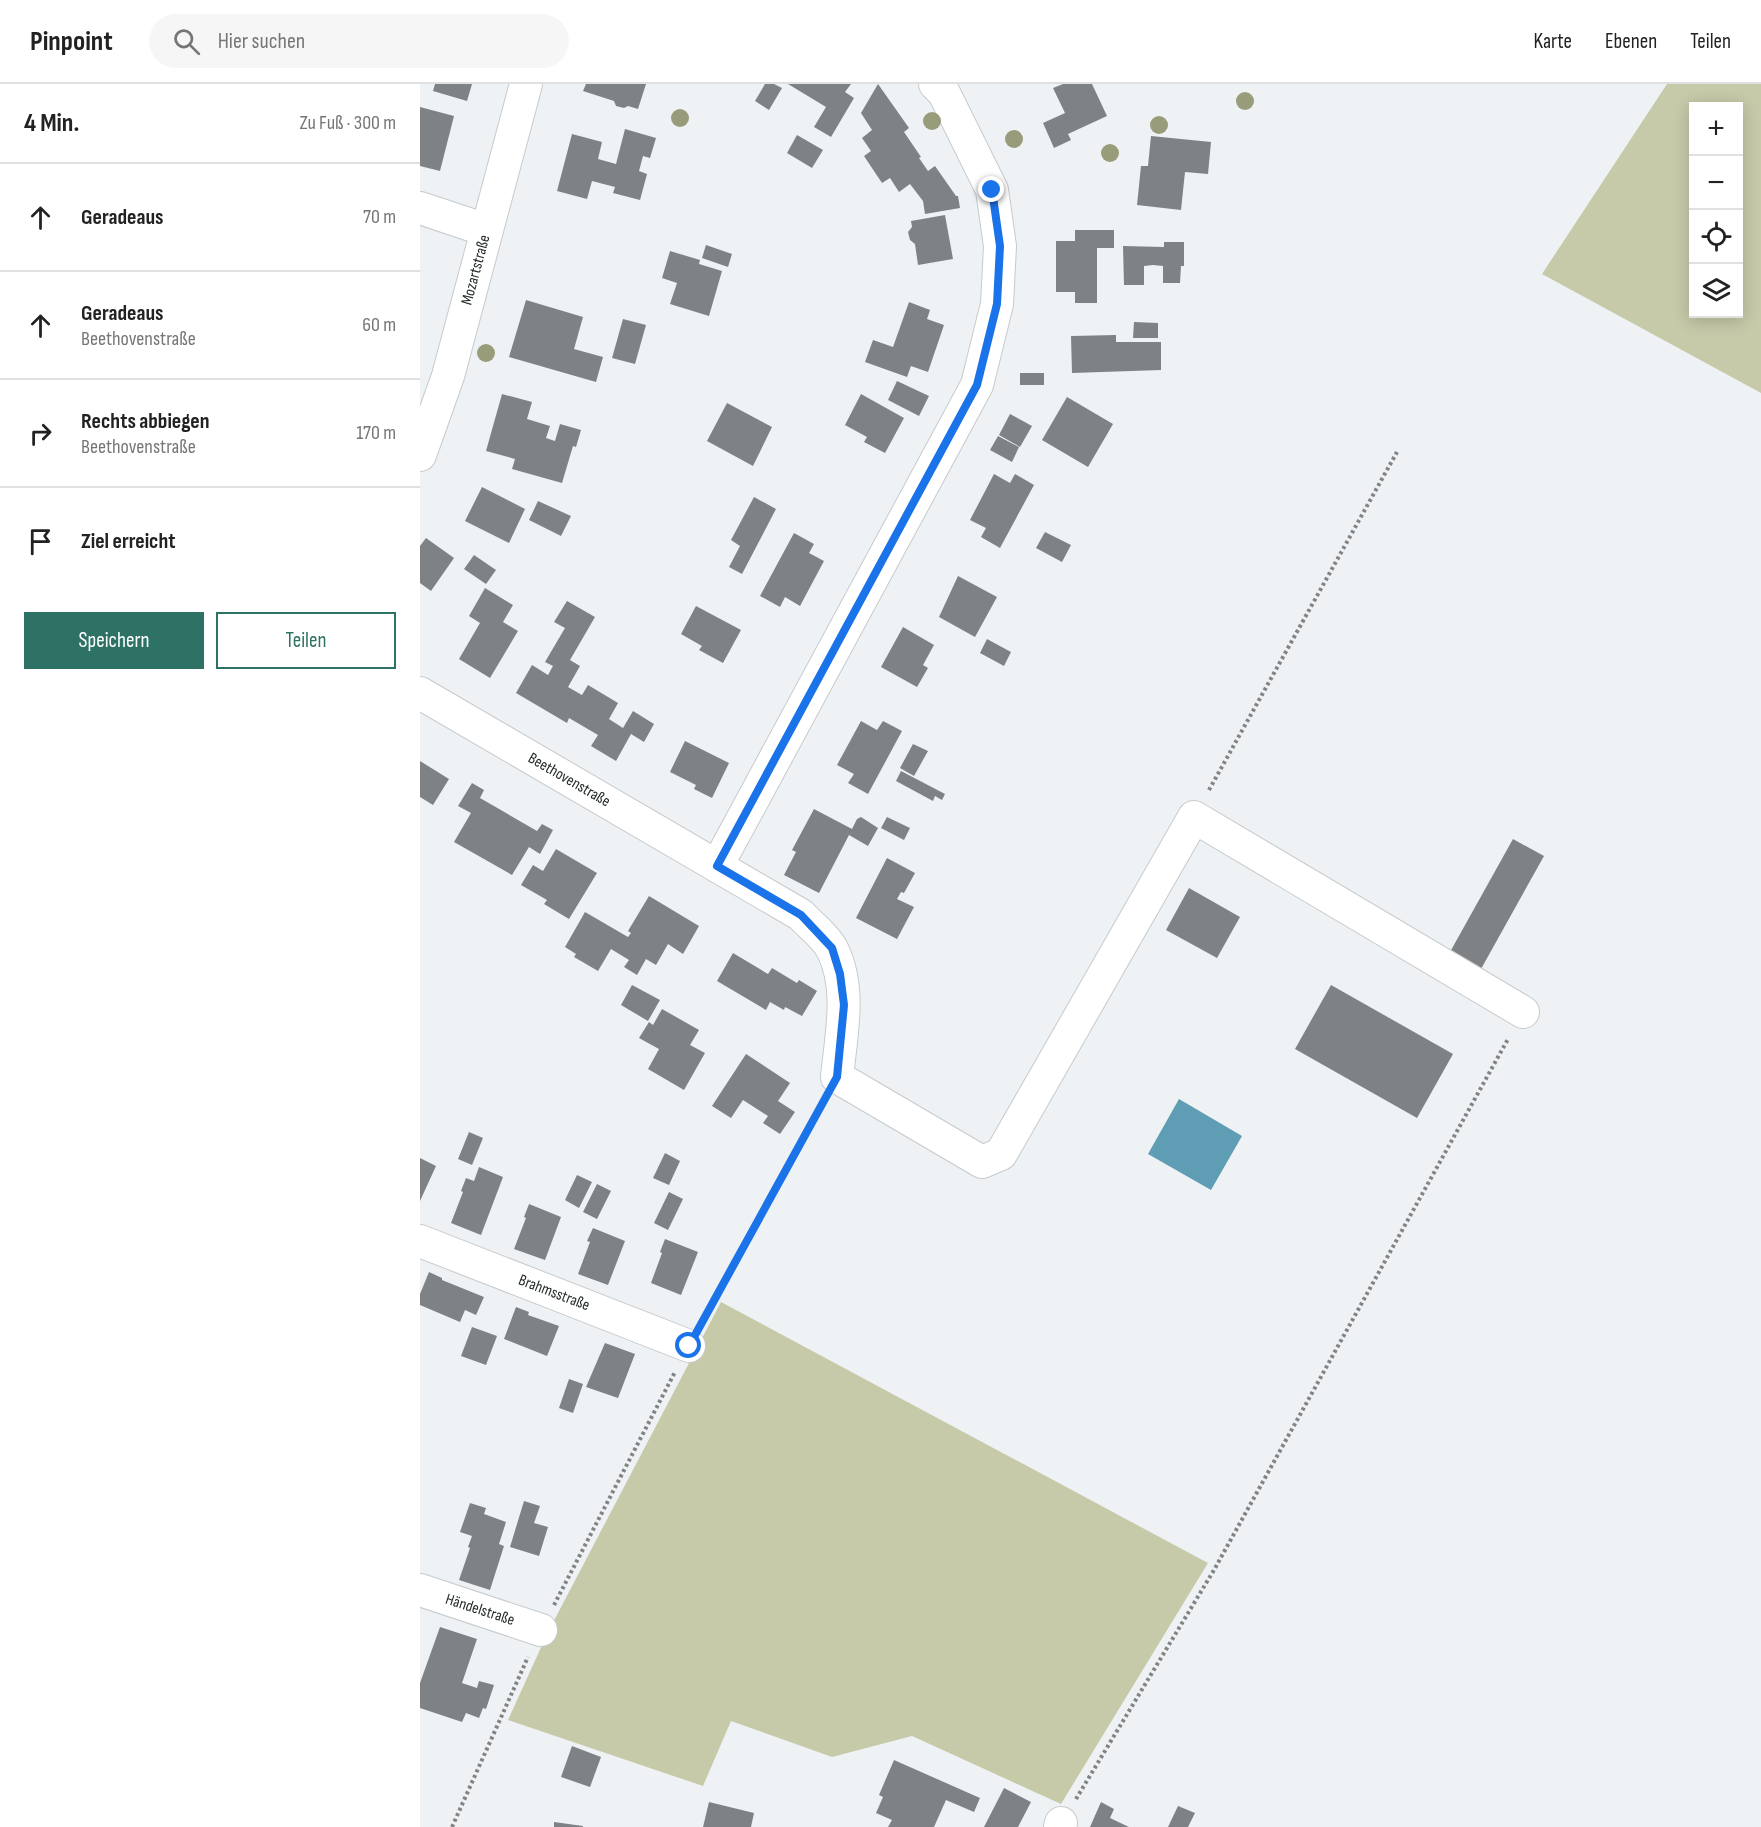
<!DOCTYPE html>
<html lang="de">
<meta charset="utf-8">
<style>
:root{--surface:#fff;--page:#f6f6f6;--text:#222;--muted:#767676;--line:#e0e0e0;--accent:#2e7265}
body{margin:0;font-family:"Sofia Sans Condensed",sans-serif;background:var(--page);color:var(--text)}
.controls{position:absolute;right:18px;top:18px;display:grid;overflow:hidden;border-radius:0px;box-shadow:0 3px 15px #0003}
.controls button{width:54px;height:54px;display:grid;place-items:center;padding:0;border:0;border-bottom:2px solid var(--line);background:var(--surface);color:var(--text);font:30px sans-serif}
.stop{position:absolute;width:18px;height:18px;margin:-14px;border:4px solid #1a73e8;border-radius:50%;background:#fff}
.stop.end{background:#1a73e8;border-color:#fff;box-shadow:0 2px 6px #0008}
.list{margin:0;padding:0;list-style:none}
h2{display:flex;justify-content:space-between;align-items:center;height:78px;margin:0;padding:0 24px;font-size:26px}
h2 small{font-size:20px;font-weight:400;color:var(--muted)}
.list li{display:grid;grid-template-columns:39px 1fr auto;gap:18px;align-items:center;box-sizing:border-box;height:108px;padding:0 24px;border-top:2px solid var(--line)}
.list b{display:block;font-size:22px;white-space:nowrap}
.list p{margin:0;font-size:20px;white-space:nowrap;color:var(--muted)}
.list em{font-size:20px;font-style:normal;color:var(--muted)}
.actions{display:flex;gap:12px;padding:18px 24px}
.actions a{flex:1;padding:14px 0;border:2px solid var(--accent);border-radius:0px;text-align:center;font-size:21px;color:var(--accent)}
.actions .main{background:var(--accent);color:#fff}
.icon{flex:none;width:33px;height:33px;fill:none;stroke:currentColor;stroke-width:2;stroke-linecap:round;stroke-linejoin:round}
.map{position:relative;flex:none;width:1341px;height:1743px;overflow:hidden}
header{display:flex;align-items:center;gap:36px;box-sizing:border-box;height:84px;padding:0 30px;background:var(--surface);border-bottom:2px solid var(--line)}
header strong{font-size:28px}
nav{display:flex;gap:33px;margin-inline-start:auto;font-size:21px}
.search{width:420px;height:54px;background:var(--page);display:flex;align-items:center;gap:15px;box-sizing:border-box;padding:0 21px;border-radius:33px;color:var(--muted);font-size:22px}
main{display:flex}
aside{flex:1;background:var(--surface)}
.map>svg:first-child{display:block}
.green{fill:#c7caa9;fill-rule:evenodd}
.water{fill:#5e9db3}
.building{fill:#7f8284}
.lines{fill:none;stroke-linecap:round;stroke-linejoin:round}
.minor-casing{stroke:#c7cacc;stroke-width:34}
.path{stroke:#828385;stroke-width:4;stroke-dasharray:3 3;stroke-linecap:butt}
.minor{stroke:#fff;stroke-width:32}
.tree{fill:#999c7a}
.route{stroke:#1a73e8;stroke-width:8}
.labels{text-anchor:middle;dominant-baseline:central;stroke-width:5;stroke-linejoin:round;paint-order:stroke}
.street-label{font-size:16px;fill:#272829;stroke:#feffff}
</style>
<header>
<strong>Pinpoint</strong>
<div class="search"><svg class="icon" aria-label="search" viewBox="0 0 24 24"><circle cx="10" cy="10" r="6"/><path d="M15 15l6 6"/></svg>Hier suchen</div>
<nav><a>Karte</a><a>Ebenen</a><a>Teilen</a></nav>
</header>
<main>
<aside>
<h2>4 Min.<small>Zu Fuß · 300 m</small></h2>
<ul class="list">
<li><svg class="icon" aria-label="ahead" viewBox="0 0 24 24"><path d="M12 20V5M6 11l6-6 6 6"/></svg><div><b>Geradeaus</b></div><em>70 m</em></li>
<li><svg class="icon" aria-label="ahead" viewBox="0 0 24 24"><path d="M12 20V5M6 11l6-6 6 6"/></svg><div><b>Geradeaus</b><p>Beethovenstraße</p></div><em>60 m</em></li>
<li><svg class="icon" aria-label="right" viewBox="0 0 24 24"><path d="M7 20v-9h11M14 6l5 5-5 5"/></svg><div><b>Rechts abbiegen</b><p>Beethovenstraße</p></div><em>170 m</em></li>
<li><svg class="icon" aria-label="arrive" viewBox="0 0 24 24"><path d="M6 21V4h12l-3 4 3 4H6"/></svg><div><b>Ziel erreicht</b></div></li>
</ul>
<div class="actions"><a class="main">Speichern</a><a>Teilen</a></div>
</aside>
<div class="map">
<svg width="1341" height="1743" viewBox="0 0 1341 1743">
<rect width="100%" height="100%" fill="#eff2f4"/>
<g class="green">
<path d="M1247,0H1341V309L1122,190ZM1318,22V230H1274V22Z"/>
<polygon points="301,1218 788,1479 641,1720 492,1652 412,1673 311,1637 283,1702 88,1636 128,1548"/>
</g>
<polygon class="water" points="759,1015 822,1052 791,1106 728,1070"/>
<g class="building">
<polygon points="15,0 52,0 47,17 13,7"/>
<polygon points="166,0 226,0 218,25 208,22 204,24 196,22 194,17 163,7"/>
<polygon points="345,0 354,0 362,4 349,26 335,17"/>
<polygon points="368,0 431,0 425,8 434,14 411,53 394,43 406,23"/>
<polygon points="458,0 489,44 484,48 501,73 499,74 508,87 515,82 536,112 538,112 540,124 505,130 503,117 490,100 479,108 470,94 462,99 444,72 451,67 442,54 452,46 441,29"/>
<polygon points="643,0 672,0 687,32 648,50 651,56 634,64 623,39 645,29 633,4"/>
<polygon points="0,23 34,32 20,87 0,82"/>
<polygon points="205,45 236,54 230,74 223,72 219,87 227,90 220,116 193,109 195,103 172,97 167,115 137,107 152,50 182,58 178,75 196,80"/>
<polygon points="377,51 403,66 392,84 367,69"/>
<polygon points="731,52 791,58 788,90 765,88 761,126 717,121 721,82 728,82"/>
<polygon points="525,131 533,175 498,181 495,160 490,156 488,148 492,143 491,137"/>
<polygon points="655,146 694,146 694,164 677,164 677,219 655,219 655,208 636,208 636,157 655,157"/>
<polygon points="744,158 764,158 764,182 761,182 760,199 743,199 743,182 733,181 724,182 724,201 704,201 703,162 744,163"/>
<polygon points="286,161 312,170 308,183 282,174"/>
<polygon points="250,167 280,176 279,180 302,187 289,232 250,220 257,199 242,194"/>
<polygon points="106,216 163,233 154,265 183,273 176,298 89,273"/>
<polygon points="489,218 510,226 507,235 524,241 508,288 491,282 487,293 445,278 453,256 473,263"/>
<polygon points="203,235 226,241 215,280 192,274"/>
<polygon points="714,238 738,239 738,254 713,254"/>
<polygon points="696,251 696,258 741,258 741,286 652,289 651,252"/>
<rect x="600" y="289" width="24" height="12"/>
<polygon points="477,297 509,312 499,332 468,316"/>
<polygon points="82,310 112,318 107,335 130,342 126,354 135,357 140,340 161,346 156,363 153,362 142,399 92,385 95,375 66,367"/>
<polygon points="441,310 484,334 465,369 444,358 447,353 425,341"/>
<polygon points="647,313 693,340 668,383 622,356"/>
<polygon points="307,319 352,343 333,382 287,357"/>
<polygon points="590,330 612,342 600,363 579,351"/>
<polygon points="578,352 599,363 592,378 570,366"/>
<polygon points="574,390 590,399 595,390 614,401 580,464 561,453 566,444 550,436"/>
<polygon points="62,403 105,425 89,459 45,437"/>
<polygon points="334,413 356,425 322,490 309,483 320,462 311,456"/>
<polygon points="118,417 151,432 141,452 109,436"/>
<polygon points="625,448 651,461 642,478 616,464"/>
<polygon points="374,449 394,460 389,469 404,477 380,522 365,513 360,523 340,512"/>
<polygon points="6,454 34,474 11,507 0,499 0,462"/>
<polygon points="54,471 76,486 66,500 44,485"/>
<polygon points="538,492 577,513 555,553 519,533"/>
<polygon points="65,504 93,521 83,538 98,547 70,594 39,575 60,539 49,532"/>
<polygon points="147,517 175,533 150,576 160,582 148,603 162,611 168,601 198,619 189,635 203,644 213,627 234,640 224,658 211,650 196,677 171,662 178,651 149,634 147,639 96,609 112,581 128,591 133,582 125,578 145,544 134,538"/>
<polygon points="276,522 321,546 303,579 279,566 282,562 261,550"/>
<polygon points="483,543 514,561 503,581 508,584 497,603 461,583"/>
<polygon points="567,555 591,568 584,582 560,569"/>
<polygon points="441,637 457,646 463,637 482,647 448,710 428,699 434,690 417,681"/>
<polygon points="265,657 309,679 292,714 274,705 276,701 250,688"/>
<polygon points="493,660 508,667 494,692 480,684"/>
<polygon points="0,677 29,695 13,721 0,713"/>
<polygon points="481,687 525,710 522,716 515,712 513,717 476,697"/>
<polygon points="52,699 64,706 60,714 117,747 122,740 133,746 120,770 109,763 92,791 34,758 51,729 38,722"/>
<polygon points="394,725 432,745 437,735 441,733 458,744 448,762 429,751 399,809 364,791 376,768 372,766"/>
<polygon points="467,733 490,744 484,756 461,744"/>
<polygon points="1093,755 1124,772 1061,885 1030,868"/>
<polygon points="136,765 177,789 149,835 124,820 127,816 101,801 113,781 123,787"/>
<polygon points="467,774 495,789 484,809 481,808 477,815 494,823 477,855 436,834"/>
<polygon points="769,804 820,833 797,874 746,846"/>
<polygon points="229,812 279,842 263,870 248,860 236,881 226,875 217,891 204,883 209,876 191,865 178,887 154,873 156,870 145,863 165,828 208,853 211,849 208,847"/>
<polygon points="313,869 348,890 352,884 377,899 379,896 397,907 382,932 365,923 364,926 350,918 346,926 297,897"/>
<polygon points="212,901 240,916 228,937 201,921"/>
<polygon points="911,901 1033,970 997,1034 875,965"/>
<polygon points="242,925 279,946 270,961 285,969 264,1006 228,985 239,965 219,954 229,938 233,941"/>
<polygon points="326,970 370,999 358,1017 375,1028 360,1050 343,1039 348,1032 323,1016 311,1034 292,1022"/>
<polygon points="49,1048 63,1054 52,1081 38,1075"/>
<polygon points="245,1069 260,1077 249,1101 233,1094"/>
<polygon points="0,1074 16,1082 0,1117"/>
<polygon points="59,1083 83,1093 61,1151 31,1139 43,1108 41,1107 46,1094 54,1097"/>
<polygon points="157,1091 172,1098 159,1124 145,1116"/>
<polygon points="177,1100 191,1107 177,1135 163,1128"/>
<polygon points="249,1108 263,1115 248,1146 234,1139"/>
<polygon points="109,1120 141,1133 125,1176 94,1165 106,1134 104,1133"/>
<polygon points="173,1144 205,1157 188,1201 158,1190 170,1158 167,1157"/>
<polygon points="245,1155 278,1168 261,1211 231,1199 242,1169 240,1168"/>
<polygon points="9,1188 22,1194 22,1196 64,1213 56,1231 45,1226 40,1238 0,1221 0,1210"/>
<polygon points="96,1223 109,1228 108,1231 139,1242 127,1272 84,1255"/>
<polygon points="52,1243 77,1252 66,1281 41,1272"/>
<polygon points="185,1259 215,1270 198,1314 166,1303"/>
<polygon points="149,1295 163,1300 153,1329 139,1324"/>
<polygon points="104,1417 120,1422 114,1439 128,1443 119,1472 90,1463"/>
<polygon points="50,1419 66,1424 64,1430 86,1438 79,1460 84,1462 70,1506 39,1496 50,1464 48,1463 52,1452 40,1448"/>
<polygon points="20,1543 57,1555 42,1599 57,1604 59,1597 74,1601 66,1625 63,1624 59,1634 46,1629 42,1638 0,1624 0,1599"/>
<polygon points="152,1662 181,1673 170,1703 141,1693"/>
<polygon points="474,1676 560,1714 554,1728 526,1716 514,1743 468,1743 472,1736 456,1729 463,1713 459,1711"/>
<polygon points="584,1704 611,1718 598,1743 564,1743"/>
<polygon points="289,1718 334,1729 331,1743 283,1743"/>
<polygon points="681,1718 694,1725 690,1734 709,1743 670,1743"/>
<polygon points="758,1722 775,1729 768,1743 748,1743"/>
<polygon points="134,1738 163,1742 163,1743 134,1743"/>
</g>
<g class="lines">
<g class="minor-casing">
<g id="minor">
<polyline points="0,124 66,146"/>
<polyline points="0,371 28,292 106,0"/>
<path d="M0,609L381,831C390,841 406,853 412,865C432,904 421,951 417,993L562,1078L581,1070L774,733L1103,928"/>
<polyline points="297,782 557,301 577,220 580,162 572,106 524,9 515,0"/>
<polyline points="0,1157 269,1262"/>
<polyline points="0,1506 121,1546"/>
<polyline points="640,1743 641,1739"/>
</g>
</g>
<g class="path">
<polyline points="789,706 977,368"/>
<polyline points="283,1236 402,1020"/>
<polyline points="134,1521 255,1288"/>
<polyline points="656,1715 794,1486 1088,955"/>
<polyline points="32,1743 108,1573"/>
</g>
<use href="#minor" class="minor"/>
</g>
<g class="tree">
<circle cx="825" cy="17" r="9"/>
<circle cx="260" cy="34" r="9"/>
<circle cx="512" cy="37" r="9"/>
<circle cx="739" cy="41" r="9"/>
<circle cx="594" cy="55" r="9"/>
<circle cx="690" cy="69" r="9"/>
<circle cx="66" cy="269" r="9"/>
</g>
<g class="lines">
<polyline class="route" points="269,1262 417,993 424,921 420,890 412,864 381,831 297,782 557,301 577,220 580,162 572,106"/>
</g>
<g class="labels">
<g class="street-label">
<text transform="translate(56 186) rotate(-75)">Mozartstraße</text>
<text transform="translate(149 696) rotate(30)">Beethovenstraße</text>
<text transform="translate(134 1209) rotate(21)">Brahmsstraße</text>
<text transform="translate(60 1526) rotate(18)">Händelstraße</text>
</g>
</g>
</svg>
<div class="controls">
<button>+</button>
<button>−</button>
<button><svg class="icon" aria-label="locate" viewBox="0 0 24 24"><circle cx="12" cy="12" r="6"/><path d="M12 2v4M12 18v4M2 12h4M18 12h4"/></svg></button>
<button><svg class="icon" aria-label="layers" viewBox="0 0 24 24"><path d="M12 4l9 5-9 5-9-5zM3 14l9 5 9-5"/></svg></button>
</div>
<div class="stop" style="left:269px;top:1262px"></div>
<div class="stop end" style="left:572px;top:106px"></div>
</div>
</main>
